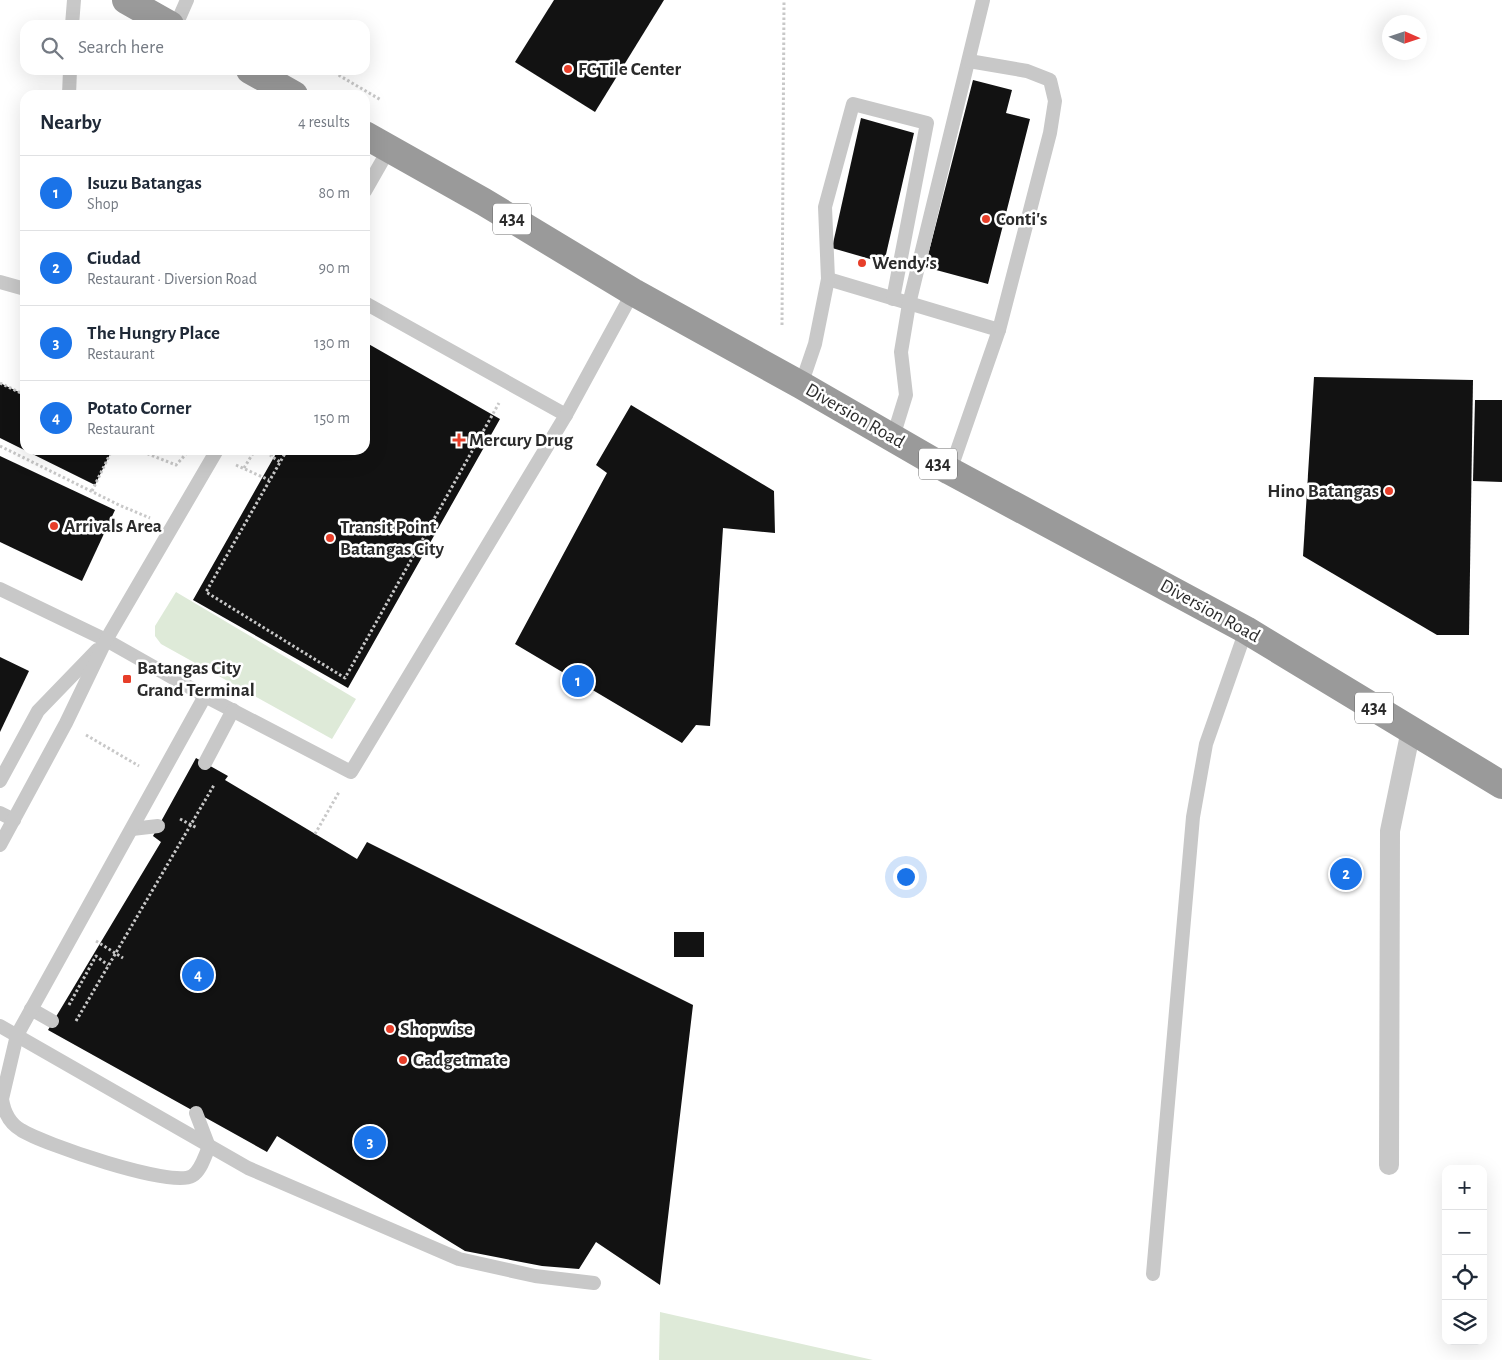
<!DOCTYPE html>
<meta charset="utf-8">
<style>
:root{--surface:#fff;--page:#f2f2f3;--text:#1f2937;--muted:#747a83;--line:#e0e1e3;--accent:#1a73e8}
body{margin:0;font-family:"Alegreya Sans",sans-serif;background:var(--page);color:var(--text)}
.controls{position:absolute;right:15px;bottom:15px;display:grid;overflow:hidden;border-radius:10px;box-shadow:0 5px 20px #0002}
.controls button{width:45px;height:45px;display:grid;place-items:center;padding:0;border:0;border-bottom:1px solid var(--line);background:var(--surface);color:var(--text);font:25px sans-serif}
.compass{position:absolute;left:1382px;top:15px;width:45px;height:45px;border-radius:50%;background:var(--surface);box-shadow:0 5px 20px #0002;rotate:93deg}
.you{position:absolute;left:905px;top:876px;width:18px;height:18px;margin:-12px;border:4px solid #fff;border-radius:50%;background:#1a73e8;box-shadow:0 0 0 8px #1a73e833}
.badge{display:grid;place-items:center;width:32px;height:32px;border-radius:50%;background:var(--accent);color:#fff;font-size:16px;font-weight:700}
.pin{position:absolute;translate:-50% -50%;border:2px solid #fff;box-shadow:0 1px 5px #0006}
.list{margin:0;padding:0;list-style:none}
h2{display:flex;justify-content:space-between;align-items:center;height:65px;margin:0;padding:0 20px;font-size:21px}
h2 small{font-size:16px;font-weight:400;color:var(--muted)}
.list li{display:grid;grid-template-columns:32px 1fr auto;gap:15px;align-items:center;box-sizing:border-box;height:75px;padding:0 20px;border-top:1px solid var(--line)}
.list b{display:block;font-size:19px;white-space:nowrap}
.list p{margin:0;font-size:16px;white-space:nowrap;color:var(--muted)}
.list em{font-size:16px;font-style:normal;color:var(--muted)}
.icon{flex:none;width:28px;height:28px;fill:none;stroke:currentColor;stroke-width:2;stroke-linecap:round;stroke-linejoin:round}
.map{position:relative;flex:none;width:1502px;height:1360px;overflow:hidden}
.search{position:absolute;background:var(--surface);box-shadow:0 5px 20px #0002;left:20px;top:20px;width:350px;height:55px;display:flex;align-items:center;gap:12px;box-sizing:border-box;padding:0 18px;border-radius:15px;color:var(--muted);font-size:19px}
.panel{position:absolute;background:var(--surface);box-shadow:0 5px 20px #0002;left:20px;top:90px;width:350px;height:365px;border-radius:15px}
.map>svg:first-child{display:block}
.green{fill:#deead8}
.building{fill:#121212}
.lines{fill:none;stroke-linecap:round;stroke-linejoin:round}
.path{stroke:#c8c8c8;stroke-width:3;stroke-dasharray:2.5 2.5;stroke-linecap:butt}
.service{stroke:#c8c8c8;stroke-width:14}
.pedestrian{stroke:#c8c8c8;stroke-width:20}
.trunk{stroke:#9a9a9a;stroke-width:28}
.poi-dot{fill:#e73e29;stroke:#fff;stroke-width:2}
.labels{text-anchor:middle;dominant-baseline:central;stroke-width:5;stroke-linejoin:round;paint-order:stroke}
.shield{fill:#fff;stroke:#6b6b6b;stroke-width:1}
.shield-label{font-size:18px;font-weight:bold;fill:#2b2b2b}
.poi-label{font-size:19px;font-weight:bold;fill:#2b2b2b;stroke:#fff;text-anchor:start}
.street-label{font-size:19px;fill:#2b2b2b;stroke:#fff}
</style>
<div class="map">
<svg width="1502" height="1360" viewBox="0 0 1502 1360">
<rect width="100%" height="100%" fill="#fff"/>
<g class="green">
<polygon points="176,592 356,699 332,739 161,644 155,636 155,626"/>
<polygon points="660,1312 873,1360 659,1360"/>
</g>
<g class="building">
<polygon points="554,0 664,0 595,112 515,62"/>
<polygon points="973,80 1012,90 1006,113 1030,119 988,284 925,267"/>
<polygon points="861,118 914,133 884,263 832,248"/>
<polygon points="365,342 500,419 348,688 193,600 278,450 365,450"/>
<polygon points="1314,377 1473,380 1469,635 1437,635 1303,556"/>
<polygon points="0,383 25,395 25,450 112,450 95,485 0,438"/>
<polygon points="1475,400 1502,400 1502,482 1473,481"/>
<polygon points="631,405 774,491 775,533 723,528 710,726 696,725 682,743 515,644 607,473 596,465"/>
<polygon points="0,456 115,510 82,581 0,542"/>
<polygon points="0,657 29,671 0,732"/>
<polygon points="196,758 228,776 225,780 357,859 367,842 693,1005 660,1285 596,1242 579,1269 542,1266 465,1251 277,1136 267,1152 48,1030 161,842 153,836"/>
<rect x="674" y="932" width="30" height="25"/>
</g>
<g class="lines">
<g class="path">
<polyline points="330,70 381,100"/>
<polyline points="782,325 784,0"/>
<polyline points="0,383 25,395"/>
<polyline points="0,446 119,505 150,518"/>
<polyline points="138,450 176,465 186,454"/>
<polyline points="275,450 271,456 280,462"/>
<polyline points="287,450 206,592 345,678 499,403"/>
<polyline points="236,465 269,480"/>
<polyline points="244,468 255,450"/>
<polyline points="92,491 112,450"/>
<polyline points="86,735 139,766"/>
<polyline points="180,819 197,828"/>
<polyline points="315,834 339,792"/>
<polyline points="96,941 123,958"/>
<polyline points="69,1005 96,956 108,965"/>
<polyline points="76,1021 214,785"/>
</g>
<g class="service">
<polyline points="72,25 74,0"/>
<polyline points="176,25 187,0"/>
<polyline points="69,95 70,70"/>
<polyline points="365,191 389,149"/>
<polyline points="828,279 999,330"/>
<polyline points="0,282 25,289"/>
<polyline points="365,303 566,415"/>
<polyline points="801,385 815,344 828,279 825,207 853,104 927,123 893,299"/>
<polyline points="893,437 906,395 901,352 909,304 983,0"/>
<polyline points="950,471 999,330 1050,133 1055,101 1050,80 1027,71 969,61"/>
<polyline points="0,589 106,640 205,696 351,772 566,415 633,292"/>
<polyline points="205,763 233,710"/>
<polyline points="0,781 38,711 97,650"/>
<polyline points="0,813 14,820"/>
<polyline points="132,829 158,826"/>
<polyline points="0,845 66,723 106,640 217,450"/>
<polyline points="31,1009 52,1021"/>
<polyline points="0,1026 248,1168 459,1259 535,1276 594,1283"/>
<path d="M196,1113L209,1147C205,1155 201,1171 192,1176C171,1188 43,1144 21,1130C9,1123 4,1112 2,1099L17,1035L205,696"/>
<polyline points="1153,1274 1193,817 1206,744 1246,630"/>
</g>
<polyline class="pedestrian" points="1389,1165 1390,831 1411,730"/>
<g class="trunk">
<polyline points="126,0 170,25"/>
<polyline points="250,70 294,95"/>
<polyline points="365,135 484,202 633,292 801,385 950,471 1246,630 1502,785"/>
</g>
</g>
<g class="poi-dot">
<circle cx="568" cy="69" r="5"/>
<circle cx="986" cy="219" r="5"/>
<circle cx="862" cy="263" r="5"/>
<path d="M456.5 432.5h5v5h5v5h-5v5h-5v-5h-5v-5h5z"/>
<circle cx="1389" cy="491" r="5"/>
<circle cx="54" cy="526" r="5"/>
<circle cx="330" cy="538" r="5"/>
<rect x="122" y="674" width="10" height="10" rx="2.5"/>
<circle cx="390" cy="1029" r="5"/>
<circle cx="403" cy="1060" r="5"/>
</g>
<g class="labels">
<g class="shield">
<rect x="493" y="203.5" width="38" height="31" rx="4"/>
<rect x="919" y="448.5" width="38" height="31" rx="4"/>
<rect x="1355" y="692.5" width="38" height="31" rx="4"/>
</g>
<g class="shield-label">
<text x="512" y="219">434</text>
<text x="938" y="464">434</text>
<text x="1374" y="708">434</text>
</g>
<g class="poi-label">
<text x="578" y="69">FC Tile Center</text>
<text x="996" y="219">Conti's</text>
<text x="872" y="263">Wendy's</text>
<text x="469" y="440">Mercury Drug</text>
<text x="1379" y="491" text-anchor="end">Hino Batangas</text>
<text x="64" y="526">Arrivals Area</text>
<text x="340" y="527">Transit Point<tspan x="340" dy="22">Batangas City</tspan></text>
<text x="137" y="668">Batangas City<tspan x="137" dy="22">Grand Terminal</tspan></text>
<text x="400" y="1029">Shopwise</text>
<text x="413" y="1060">Gadgetmate</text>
</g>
<g class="street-label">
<text transform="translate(855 416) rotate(30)">Diversion Road</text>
<text transform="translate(1210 611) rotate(29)">Diversion Road</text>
</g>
</g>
</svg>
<div class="controls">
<button>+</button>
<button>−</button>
<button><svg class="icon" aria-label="locate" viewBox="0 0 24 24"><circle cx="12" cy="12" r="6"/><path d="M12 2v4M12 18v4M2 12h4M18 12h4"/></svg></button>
<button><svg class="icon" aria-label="layers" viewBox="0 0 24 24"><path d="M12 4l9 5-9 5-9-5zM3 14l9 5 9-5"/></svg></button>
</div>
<svg class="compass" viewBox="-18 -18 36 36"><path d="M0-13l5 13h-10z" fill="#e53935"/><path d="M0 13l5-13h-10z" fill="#747a83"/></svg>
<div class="you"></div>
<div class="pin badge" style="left:578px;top:681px">1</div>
<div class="pin badge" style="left:1346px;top:874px">2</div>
<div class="pin badge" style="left:370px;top:1142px">3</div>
<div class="pin badge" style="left:198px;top:975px">4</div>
<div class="search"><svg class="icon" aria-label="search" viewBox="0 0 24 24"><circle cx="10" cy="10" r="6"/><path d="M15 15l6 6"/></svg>Search here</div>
<section class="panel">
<h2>Nearby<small>4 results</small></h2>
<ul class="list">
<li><span class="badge">1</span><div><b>Isuzu Batangas</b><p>Shop</p></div><em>80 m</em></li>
<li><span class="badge">2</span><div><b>Ciudad</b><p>Restaurant · Diversion Road</p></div><em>90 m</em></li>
<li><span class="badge">3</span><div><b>The Hungry Place</b><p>Restaurant</p></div><em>130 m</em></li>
<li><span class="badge">4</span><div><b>Potato Corner</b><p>Restaurant</p></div><em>150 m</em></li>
</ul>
</section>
</div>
